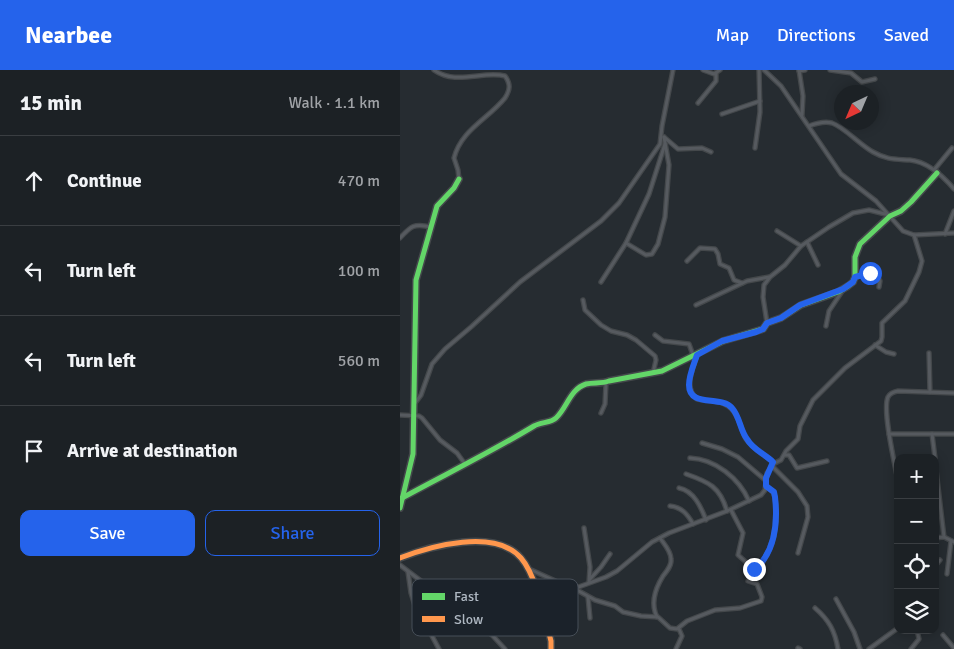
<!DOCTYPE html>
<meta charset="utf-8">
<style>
:root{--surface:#1c2125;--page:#292e32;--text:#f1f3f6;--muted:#a0a3a7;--line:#3a3e42;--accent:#2563eb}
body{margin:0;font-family:Signika,sans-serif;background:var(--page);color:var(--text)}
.controls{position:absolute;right:15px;bottom:15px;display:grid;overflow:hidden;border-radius:10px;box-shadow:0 2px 12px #0003}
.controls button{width:45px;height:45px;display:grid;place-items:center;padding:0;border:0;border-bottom:1px solid var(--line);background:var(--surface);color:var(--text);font:25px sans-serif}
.compass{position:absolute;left:434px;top:15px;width:45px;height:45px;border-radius:50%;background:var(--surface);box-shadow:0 2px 12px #0003;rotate:224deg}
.stop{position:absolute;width:15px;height:15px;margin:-11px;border:4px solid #2563eb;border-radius:50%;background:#fff}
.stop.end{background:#2563eb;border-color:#fff;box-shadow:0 1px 5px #0008}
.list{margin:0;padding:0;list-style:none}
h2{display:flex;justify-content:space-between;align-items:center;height:65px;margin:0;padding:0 20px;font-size:21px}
h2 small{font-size:16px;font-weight:400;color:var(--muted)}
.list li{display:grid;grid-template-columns:32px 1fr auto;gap:15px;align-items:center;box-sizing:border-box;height:90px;padding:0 20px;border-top:1px solid var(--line)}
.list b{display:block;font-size:19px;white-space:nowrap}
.list em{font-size:16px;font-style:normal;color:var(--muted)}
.actions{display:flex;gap:10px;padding:15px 20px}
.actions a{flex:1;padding:11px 0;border:1px solid var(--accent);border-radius:10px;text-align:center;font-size:18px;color:var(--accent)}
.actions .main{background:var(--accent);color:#fff}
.icon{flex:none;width:28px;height:28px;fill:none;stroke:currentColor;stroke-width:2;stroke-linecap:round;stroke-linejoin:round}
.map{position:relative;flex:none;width:554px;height:579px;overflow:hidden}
header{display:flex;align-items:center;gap:30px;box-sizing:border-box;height:70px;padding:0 25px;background:var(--accent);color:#fff}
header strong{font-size:24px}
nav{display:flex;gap:28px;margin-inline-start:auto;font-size:18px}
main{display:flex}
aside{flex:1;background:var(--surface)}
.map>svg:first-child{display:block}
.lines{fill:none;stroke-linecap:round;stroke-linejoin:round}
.street-casing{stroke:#44484b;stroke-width:5.5}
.fast-casing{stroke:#44484b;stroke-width:8}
.slow-casing{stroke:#44484b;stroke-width:8}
.street{stroke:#565a5f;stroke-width:3}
.fast{stroke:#63d668;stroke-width:5}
.slow{stroke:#ff974d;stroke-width:5}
.route{stroke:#2563eb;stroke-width:6}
.key{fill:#1b222a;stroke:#474f58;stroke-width:1}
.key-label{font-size:14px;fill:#afb8c2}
</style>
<header>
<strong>Nearbee</strong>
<nav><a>Map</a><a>Directions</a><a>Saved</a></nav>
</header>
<main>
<aside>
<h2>15 min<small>Walk · 1.1 km</small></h2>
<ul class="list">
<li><svg class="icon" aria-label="ahead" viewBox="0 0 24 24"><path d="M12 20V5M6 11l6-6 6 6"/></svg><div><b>Continue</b></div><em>470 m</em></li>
<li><svg class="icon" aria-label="left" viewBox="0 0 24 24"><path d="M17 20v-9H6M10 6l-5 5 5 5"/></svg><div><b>Turn left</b></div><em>100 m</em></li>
<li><svg class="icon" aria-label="left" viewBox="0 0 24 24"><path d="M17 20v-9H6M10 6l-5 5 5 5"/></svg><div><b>Turn left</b></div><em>560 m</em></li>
<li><svg class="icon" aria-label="arrive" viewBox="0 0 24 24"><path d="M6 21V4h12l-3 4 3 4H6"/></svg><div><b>Arrive at destination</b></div></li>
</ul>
<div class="actions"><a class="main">Save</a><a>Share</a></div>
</aside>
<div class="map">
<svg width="554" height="579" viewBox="0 0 554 579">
<rect width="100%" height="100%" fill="#262c31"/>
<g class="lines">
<g class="street-casing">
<g id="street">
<path d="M34,0C56,16 84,0 105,6C111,14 110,20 105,28C88,49 61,60 54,88L58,100L59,109"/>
<polyline points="303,0 314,4 320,0"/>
<polyline points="364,0 381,16 441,104 476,131 503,161 514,165 554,163"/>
<polyline points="399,0 403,26 402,45"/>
<polyline points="430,0 451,3 462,12 475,9"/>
<polyline points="399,1 405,0"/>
<polyline points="298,33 316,11 316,3"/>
<polyline points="322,44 360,31"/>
<path d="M409,56C417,53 424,51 432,53C444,57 460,75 473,82C487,90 495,89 510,90C528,92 543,106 554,119"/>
<polyline points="264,67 278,79 302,78 311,82"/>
<polyline points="355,78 360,42 359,0"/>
<polyline points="534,100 552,78"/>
<polyline points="377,161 401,176"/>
<polyline points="545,164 554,141"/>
<path d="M0,168C11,156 14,153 31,157"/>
<polyline points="407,172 418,195"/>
<polyline points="226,173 246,185 252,184 258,174 265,147 269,95 264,67"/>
<polyline points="287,191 300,178 315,179 318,184 320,194 329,198 334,210 342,213"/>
<polyline points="455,207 475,203 480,211 479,217"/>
<polyline points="201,212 226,173 249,124 265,74"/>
<polyline points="183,230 185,240 201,255 211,261 227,265 236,270 255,286 256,290 253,303"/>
<polyline points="296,235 347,211 369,207"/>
<polyline points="367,253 363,227 364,215 370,207 385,195 401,176 429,157 453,143 469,140 489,145"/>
<polyline points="426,256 429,241 443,220"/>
<polyline points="255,265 263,271 289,274 293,285"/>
<polyline points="475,275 486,282 494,284"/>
<polyline points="529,283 530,322"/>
<polyline points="15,333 21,325 32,294 45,279 71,257 120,212 201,151 219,133 260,74 262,56 273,0"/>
<polyline points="201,343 205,334 206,313"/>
<polyline points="0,345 19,346 22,348 40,370 57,383 65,394"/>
<polyline points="489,364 554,364"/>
<polyline points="532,364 535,388"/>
<polyline points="302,373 322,379 338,387 365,410"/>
<polyline points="385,385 389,385 397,398 427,391"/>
<path d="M290,388C315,389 339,408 349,431"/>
<polyline points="535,391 544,467"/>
<polyline points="373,394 381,390 386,381 398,369 400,356 413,330 445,298 481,271 482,267 482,253 505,231 519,202 522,191 514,165"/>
<polyline points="372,396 398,422 407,436 408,447 398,483"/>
<path d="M286,404C309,412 320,417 327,441"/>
<path d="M498,411C495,395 482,340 488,327C490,323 493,322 498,321L554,323"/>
<path d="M279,418C294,421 301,437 306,450"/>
<path d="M270,436C282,437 288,445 293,454"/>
<polyline points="184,458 190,497 189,512"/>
<polyline points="535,468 544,467 554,472"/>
<polyline points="0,495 92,565 105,579"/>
<polyline points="535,496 540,490"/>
<path d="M127,498L173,519L206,507L217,501L252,472L269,463L327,441L361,425L365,420L367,403L372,396L373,392C364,384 353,379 346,369C342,362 341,354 337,347C329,329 313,332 297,329C283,317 293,299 297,285"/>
<path d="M355,500C375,481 378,453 375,427L373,422L366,416"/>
<polyline points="8,502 11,523 16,539 20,542 30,542 32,566 39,579"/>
<polyline points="547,504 551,471"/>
<polyline points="190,509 201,497 210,484"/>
<polyline points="175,519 195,530 215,536 223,542 241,546 258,547 270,558 277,559 287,551 315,540 340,538 361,531 362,527 357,514 348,511 355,500 338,485 343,463 331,440"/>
<polyline points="188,527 190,548"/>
<polyline points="436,529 454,562 460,579"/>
<path d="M415,538C429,550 435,561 438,579"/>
<path d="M257,547C250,533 255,519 263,506C267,501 272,495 271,489C271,481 264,474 260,468"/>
<polyline points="543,565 554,578"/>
<polyline points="398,578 400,579"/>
<polyline points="276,579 282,566 279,559"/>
<polyline points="469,579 498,558"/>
<polyline points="511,579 519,569 517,560"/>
</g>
</g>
<g class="fast-casing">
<g id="fast">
<path d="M2,428C46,404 91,382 134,356C141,352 151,353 156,348C167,338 170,319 186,314C194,312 201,314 209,311L262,301L323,271L363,259L367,253L381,248L401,235L438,222L448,216L453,212L455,207V187L460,174L490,146L501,141L511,132L537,103"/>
<polyline points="0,438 13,384 16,210 37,136 54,118 59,109"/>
</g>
</g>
<g class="slow-casing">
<path id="slow" d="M0,488C31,476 95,458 121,488C136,505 145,548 151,571V579"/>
</g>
<use href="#street" class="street"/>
<use href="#fast" class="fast"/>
<use href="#slow" class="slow"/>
</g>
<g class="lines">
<path class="route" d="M354,499L355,500C375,481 378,453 375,427L374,422L366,416V408L373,392C365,384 353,380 347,369C340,360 340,347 332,338C321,325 289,338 289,315C289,305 294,294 297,285L322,271L356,262L363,259L367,253L381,248L400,235L443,219L453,212L455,207L470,203"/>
</g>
<rect x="12" y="509" width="166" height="57" rx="8" class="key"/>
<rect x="22" y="523" width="23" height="7" fill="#63d668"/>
<rect x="22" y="546" width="23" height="6" fill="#ff974d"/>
<g class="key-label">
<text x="54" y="531">Fast</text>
<text x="54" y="554">Slow</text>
</g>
</svg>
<div class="controls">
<button>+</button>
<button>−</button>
<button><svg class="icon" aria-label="locate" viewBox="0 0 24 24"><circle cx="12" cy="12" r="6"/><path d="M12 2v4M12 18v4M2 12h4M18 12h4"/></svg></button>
<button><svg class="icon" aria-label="layers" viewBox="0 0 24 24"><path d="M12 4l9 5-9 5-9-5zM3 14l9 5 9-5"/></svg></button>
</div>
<svg class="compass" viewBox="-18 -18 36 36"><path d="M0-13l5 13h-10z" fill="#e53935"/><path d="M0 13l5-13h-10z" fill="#a0a3a7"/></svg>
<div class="stop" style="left:470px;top:203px"></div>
<div class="stop end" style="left:354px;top:499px"></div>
</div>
</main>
